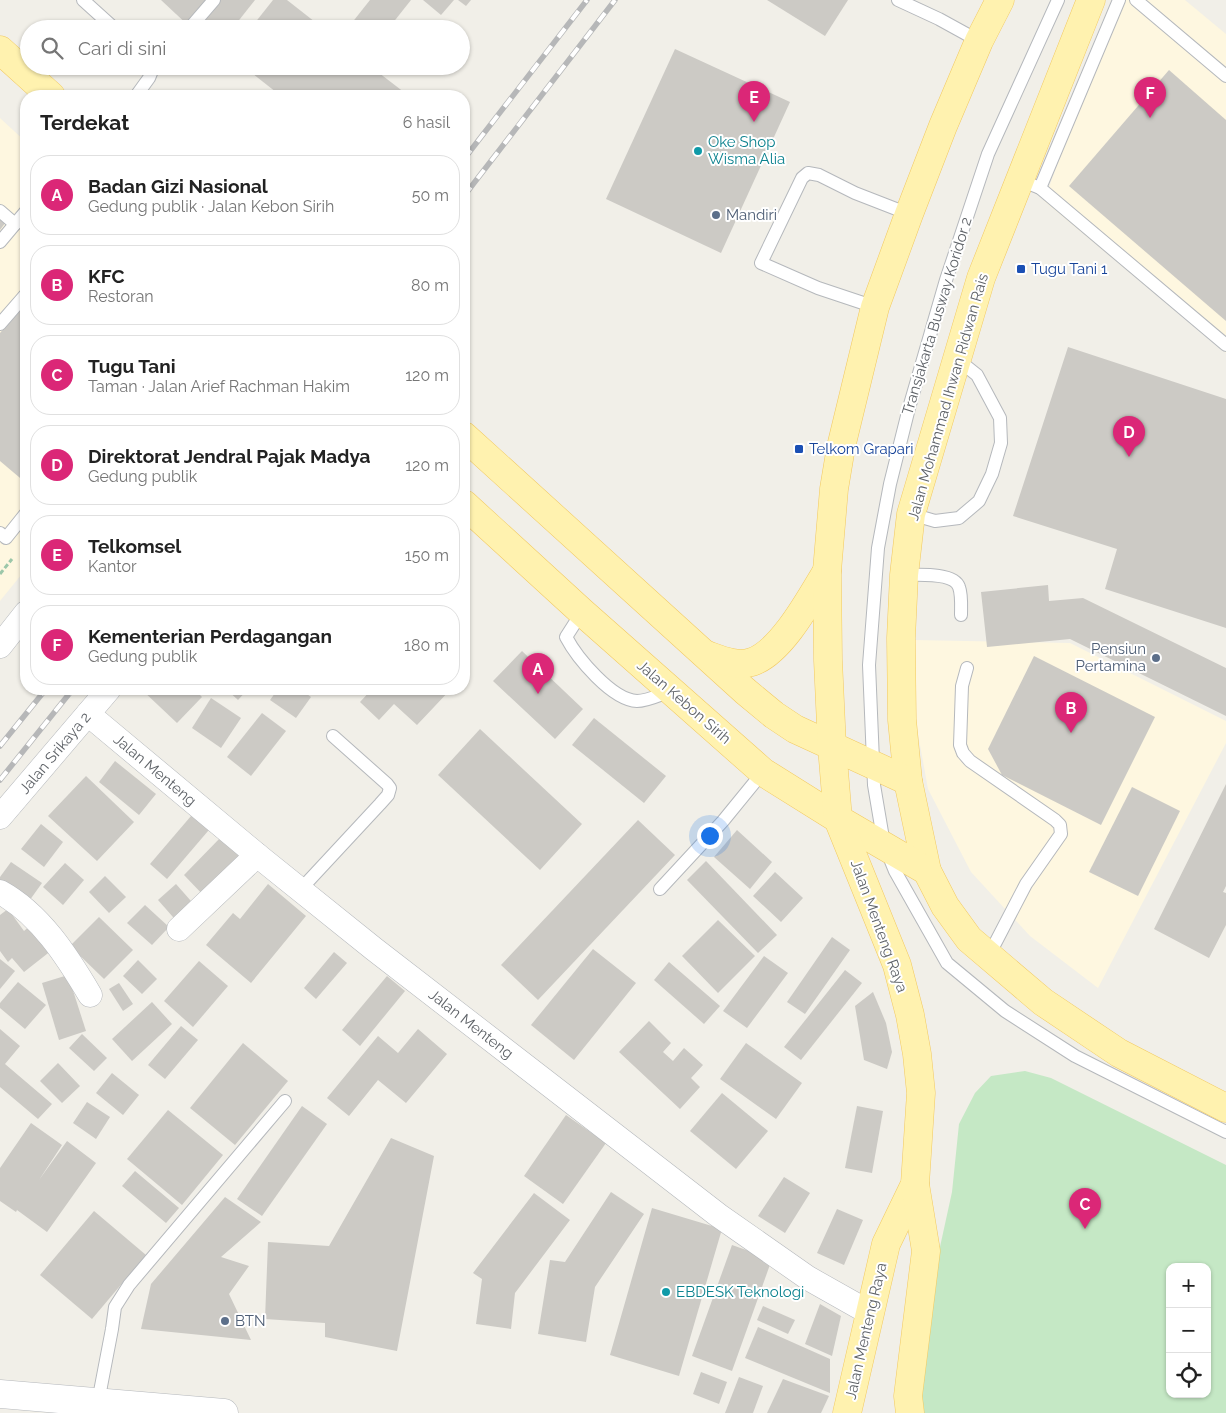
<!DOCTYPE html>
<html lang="id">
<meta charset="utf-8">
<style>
:root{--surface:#fff;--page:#f2f2f2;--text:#222;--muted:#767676;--line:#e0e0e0;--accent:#db2777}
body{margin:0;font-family:Raleway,sans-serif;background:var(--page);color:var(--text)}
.controls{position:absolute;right:15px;bottom:15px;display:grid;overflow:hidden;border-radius:10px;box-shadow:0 1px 4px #0004}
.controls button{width:45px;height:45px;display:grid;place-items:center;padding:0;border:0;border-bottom:1px solid var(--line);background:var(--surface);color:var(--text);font:25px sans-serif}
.you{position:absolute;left:709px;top:835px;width:18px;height:18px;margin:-12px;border:4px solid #fff;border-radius:50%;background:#1a73e8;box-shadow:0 0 0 8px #1a73e833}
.badge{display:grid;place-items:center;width:32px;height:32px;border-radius:50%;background:var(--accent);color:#fff;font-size:16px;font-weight:700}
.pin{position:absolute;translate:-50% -41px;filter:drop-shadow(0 1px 2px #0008)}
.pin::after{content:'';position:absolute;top:26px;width:18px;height:15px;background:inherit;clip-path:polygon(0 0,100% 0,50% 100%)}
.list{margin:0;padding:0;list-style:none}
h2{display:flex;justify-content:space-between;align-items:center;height:65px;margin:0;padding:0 20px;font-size:21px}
h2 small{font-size:16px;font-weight:400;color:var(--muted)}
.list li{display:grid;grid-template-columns:32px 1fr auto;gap:15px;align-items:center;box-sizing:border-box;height:80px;margin:0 10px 10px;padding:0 10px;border:1px solid var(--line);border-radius:20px}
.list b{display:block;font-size:19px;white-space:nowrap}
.list p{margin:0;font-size:16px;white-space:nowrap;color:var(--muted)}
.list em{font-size:16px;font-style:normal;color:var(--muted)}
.icon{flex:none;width:28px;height:28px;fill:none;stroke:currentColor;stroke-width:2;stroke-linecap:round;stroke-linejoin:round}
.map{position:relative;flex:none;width:1226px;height:1413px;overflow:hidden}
.search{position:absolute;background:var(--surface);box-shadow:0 1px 4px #0004;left:20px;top:20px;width:450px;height:55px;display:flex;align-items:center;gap:12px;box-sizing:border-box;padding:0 18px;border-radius:28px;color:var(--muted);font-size:19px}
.panel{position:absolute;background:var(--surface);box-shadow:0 1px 4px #0004;left:20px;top:90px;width:450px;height:605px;border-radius:20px}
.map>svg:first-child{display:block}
.commercial{fill:#fef7e0}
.green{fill:#c5e8c5;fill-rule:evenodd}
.building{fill:#cccac5}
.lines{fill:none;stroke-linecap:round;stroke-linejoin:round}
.service-casing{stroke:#b5b8bc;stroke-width:14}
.minor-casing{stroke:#b5b8bc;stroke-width:25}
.tertiary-casing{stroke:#b5b8bc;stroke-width:29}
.primary-casing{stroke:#f2c960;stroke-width:29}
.path{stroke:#9cc7a9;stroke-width:3;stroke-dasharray:5 2.5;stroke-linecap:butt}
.service{stroke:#fff;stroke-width:12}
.minor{stroke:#fff;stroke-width:24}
.tertiary{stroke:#fff;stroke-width:28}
.primary{stroke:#fff2af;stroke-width:28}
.rail-casing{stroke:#b6b7b8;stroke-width:5.5}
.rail{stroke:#fff;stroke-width:4;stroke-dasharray:11;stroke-linecap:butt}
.culture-dot{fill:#0f9aa8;stroke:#fff;stroke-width:2}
.service-dot{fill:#5c6f8a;stroke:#fff;stroke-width:2}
.transit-dot{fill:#1a4fb4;stroke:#fff;stroke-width:2}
.labels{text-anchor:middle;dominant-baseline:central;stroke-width:4;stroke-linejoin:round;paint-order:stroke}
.culture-label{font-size:15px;fill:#0d838f;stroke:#fff;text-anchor:start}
.service-label{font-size:15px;fill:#4e5e75;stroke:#fff;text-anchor:start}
.transit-label{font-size:15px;fill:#164399;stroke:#fff;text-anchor:start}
.street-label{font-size:15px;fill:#5f6368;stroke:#fff}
</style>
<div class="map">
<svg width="1226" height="1413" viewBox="0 0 1226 1413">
<rect width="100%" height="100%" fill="#f1efe8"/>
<g class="commercial">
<polygon points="1117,0 1185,0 1226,34 1226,353 1044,201"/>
<polygon points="0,118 26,142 26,569 0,601"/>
<polygon points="914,640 1070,643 1226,721 1226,743 1098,988 1030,936 971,872 928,789 914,712"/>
</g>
<path class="green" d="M1025,1071L1051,1078L1226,1165V1413H922L917,1352L952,1192L959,1124L975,1093L991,1076ZM1170,1267H1207V1394H1170Z"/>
<g class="building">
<polygon points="161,0 255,0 232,29 192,29"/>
<polygon points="273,0 287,0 324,29 250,29"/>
<polygon points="370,0 411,0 388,29 347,29"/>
<polygon points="423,0 454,0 441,15"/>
<polygon points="458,0 471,0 466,6"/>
<polygon points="767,0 848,0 825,36"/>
<polygon points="675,49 790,102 721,253 606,199"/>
<polygon points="243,66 370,66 409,96 281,96"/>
<polygon points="1169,70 1226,120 1226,321 1069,186"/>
<polygon points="0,216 6,222 0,230"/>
<polygon points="26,302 26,483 0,461 0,333"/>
<polygon points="1068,347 1226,399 1226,628 1105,589 1117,549 1013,516"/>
<polygon points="1048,585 1049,601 1083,598 1226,668 1226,716 1070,639 987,647 981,592"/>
<polygon points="522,651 583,709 555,739 493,681"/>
<polygon points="1034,656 1155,717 1101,825 1002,775 988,749"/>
<polygon points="141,689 194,689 202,697 177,723"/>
<polygon points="226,689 248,689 238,700"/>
<polygon points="278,689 300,689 311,697 296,718 270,700"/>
<polygon points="372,689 451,689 417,725 394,704 379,720 360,702"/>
<polygon points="211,698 241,718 221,748 192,728"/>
<polygon points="262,713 286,731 251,776 227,757"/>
<polygon points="594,718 666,776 644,803 572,745"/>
<polygon points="480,729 582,824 540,870 438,775"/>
<polygon points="115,761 156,794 139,815 99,782"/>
<polygon points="86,776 134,822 97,861 48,816"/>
<polygon points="1226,784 1226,886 1223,892 1226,893 1226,925 1209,958 1154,929"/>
<polygon points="1132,787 1180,811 1138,896 1089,872"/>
<polygon points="197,809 214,824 167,879 150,864"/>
<polygon points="638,820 675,855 538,1000 501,965"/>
<polygon points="41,824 63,842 44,867 21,849"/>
<polygon points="737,830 772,862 750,889 714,857"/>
<polygon points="222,836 246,860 207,899 184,875"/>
<polygon points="706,861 777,935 758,953 687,880"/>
<polygon points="11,862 42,883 27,904 0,885 0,877"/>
<polygon points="65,863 84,880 63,905 43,887"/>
<polygon points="775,872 803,898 781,922 753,896"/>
<polygon points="105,876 126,897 109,913 89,892"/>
<polygon points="176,884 198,909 180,925 158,900"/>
<polygon points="268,884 306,916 251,983 206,945 233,913 240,919"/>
<polygon points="145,905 169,927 152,945 127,923"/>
<polygon points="8,909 24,931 32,924 52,950 24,972 12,958 8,962 0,951 0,915"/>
<polygon points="99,917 133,950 104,979 70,946"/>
<polygon points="718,920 755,956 718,993 682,956"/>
<polygon points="832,937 850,950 805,1014 787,1002"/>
<polygon points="593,949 636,983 574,1060 531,1025"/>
<polygon points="334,952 347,963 316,999 304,988"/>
<polygon points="764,956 788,973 747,1028 723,1011"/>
<polygon points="0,959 15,971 0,989"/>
<polygon points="138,960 157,979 142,994 123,976"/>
<polygon points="199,961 228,986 193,1027 164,1001"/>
<polygon points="669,962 720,1006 704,1024 654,980"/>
<polygon points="845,970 862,983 801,1060 784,1047"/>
<polygon points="68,975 86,1031 59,1040 42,983"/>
<polygon points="387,976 405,991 360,1046 342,1030"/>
<polygon points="18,982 46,1005 25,1029 0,1008 0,1003"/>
<polygon points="119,983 133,1004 123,1011 109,989"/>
<polygon points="873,992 886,1023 892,1052 887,1069 864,1060 855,1006"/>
<polygon points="152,1002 172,1024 132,1061 112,1039"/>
<polygon points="649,1021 671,1043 663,1052 673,1061 684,1048 703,1065 691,1078 700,1087 680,1109 619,1052"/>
<polygon points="181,1026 198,1040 165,1079 148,1065"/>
<polygon points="0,1029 20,1046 5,1064 52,1104 38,1119 0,1087"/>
<polygon points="418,1029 447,1054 406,1103 378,1080 349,1116 327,1098 378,1036 398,1053"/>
<polygon points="82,1034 107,1058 94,1071 69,1048"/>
<polygon points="243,1043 288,1081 235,1145 190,1108"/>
<polygon points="746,1043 802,1083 776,1119 720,1079"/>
<polygon points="58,1063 80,1086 62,1103 40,1081"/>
<polygon points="112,1073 139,1095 123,1115 96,1093"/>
<polygon points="722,1093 768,1131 736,1169 690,1131"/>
<polygon points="87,1102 110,1117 96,1139 73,1123"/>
<polygon points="302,1106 327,1124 262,1216 237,1199"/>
<polygon points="857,1106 883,1111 872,1173 845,1168"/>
<polygon points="168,1110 223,1155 182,1205 127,1159"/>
<polygon points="566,1115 606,1143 563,1204 524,1176"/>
<polygon points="31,1123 62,1145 39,1180 67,1141 96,1163 47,1232 17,1210 16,1212 0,1201 0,1168"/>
<polygon points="391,1138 434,1156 397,1351 325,1337 325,1323 265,1319 268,1242 329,1246"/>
<polygon points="135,1171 179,1208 166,1223 122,1186"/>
<polygon points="784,1177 810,1193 785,1233 758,1216"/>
<polygon points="611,1192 644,1214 595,1287 586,1342 538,1334 550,1260 565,1262"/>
<polygon points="534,1193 570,1220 515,1293 511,1329 476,1324 482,1279 473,1273"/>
<polygon points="225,1197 261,1222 221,1257 249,1266 229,1294 251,1340 141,1329 151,1284"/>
<polygon points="652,1208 722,1229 679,1376 610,1355"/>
<polygon points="837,1209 863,1220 844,1265 817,1253"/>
<polygon points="94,1211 146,1255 92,1319 40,1275"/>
<polygon points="732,1245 772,1259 732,1371 692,1356"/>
<polygon points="820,1304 841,1316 832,1356 805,1344"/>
<polygon points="763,1306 795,1320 788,1334 757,1320"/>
<polygon points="758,1327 830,1359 830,1393 745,1358"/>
<polygon points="701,1372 727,1382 719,1404 693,1394"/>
<polygon points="739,1377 763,1386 753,1413 725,1413"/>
<polygon points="783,1379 829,1396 821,1413 767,1413"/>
</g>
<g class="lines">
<g class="service-casing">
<g id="service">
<polyline points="83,0 115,29"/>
<polyline points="898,0 939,19 979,41"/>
<polyline points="1058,0 988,154 946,280 909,408 890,484 878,548 869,665 874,785 884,844 895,871 947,963 1005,1011 1075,1056 1226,1132"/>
<polyline points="1136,0 1226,76"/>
<polyline points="189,29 214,0"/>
<polyline points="136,96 149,78 154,66"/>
<polyline points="1020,180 1040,188 1226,345"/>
<polyline points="1040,188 1119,0"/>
<polyline points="0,211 15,224"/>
<polyline points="0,242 26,211"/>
<polyline points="875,307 818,288 761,263 802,178 808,173 819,175 855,193 909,214"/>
<polyline points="0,324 26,294"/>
<polyline points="911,514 935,521 959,518 979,501 992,474 1001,443 1000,418 977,375 957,359"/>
<polyline points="0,533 6,538 26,513"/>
<path d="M904,575C917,575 954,572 959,587C962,595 961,607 961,615"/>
<path d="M582,612L566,637C577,658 612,700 637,701C648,701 661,694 671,691"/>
<polyline points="967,668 962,686 960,745 963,753 970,761 1055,820 1060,825 1061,834 1026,884 988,957"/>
<polyline points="301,889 380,804 388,795 390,788 387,784 333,736"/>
<polyline points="660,889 723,821 763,772"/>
<polyline points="98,1402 112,1329 115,1307 129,1285 285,1101"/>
</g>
</g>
<g class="minor-casing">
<g id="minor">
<polyline points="0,646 26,613"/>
<polyline points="88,714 257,855 374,949 718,1215 808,1278 870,1313"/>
<polyline points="0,817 109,689"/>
<path d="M0,892C40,914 67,956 90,995"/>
<polyline points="179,929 257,855"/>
</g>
</g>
<g class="tertiary-casing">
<polyline id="tertiary" points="0,1394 224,1413"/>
</g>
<g class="primary-casing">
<g id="primary">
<polyline points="1091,0 981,278 911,514 904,575 901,638 902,720 908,781 927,871 945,906 969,939 1043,1002 1119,1053 1226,1108"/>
<polyline points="0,50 51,96"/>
<polyline points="464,436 745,691 774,715 795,729 908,781"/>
<polyline points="464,504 582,612 763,772 838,819 927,871"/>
<path d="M707,655C721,660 737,667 752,662C782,652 811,597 827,571"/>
<polyline points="847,1413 886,1244 915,1184 921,1093 917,1054 910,1015 897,965 838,819 832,747 828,660 827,571 834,489 841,447 875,307 909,214 943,126 979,41 1000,0"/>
<polyline points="910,1413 908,1396 926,1251 915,1184"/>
</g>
</g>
<polyline class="path" points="0,574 12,559"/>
<use href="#service" class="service"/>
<use href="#minor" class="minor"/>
<use href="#tertiary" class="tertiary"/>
<use href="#primary" class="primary"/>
<g class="rail-casing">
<g id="rail">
<polyline points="464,159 587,0"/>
<polyline points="464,196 615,0"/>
<polyline points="0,746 46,689"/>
<polyline points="0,780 73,689"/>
</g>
</g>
<use href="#rail" class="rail"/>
</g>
<g class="culture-dot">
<circle cx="698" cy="151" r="5"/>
<circle cx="666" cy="1292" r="5"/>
</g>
<g class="service-dot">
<circle cx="716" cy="215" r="5"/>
<circle cx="1156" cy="658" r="5"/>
<circle cx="225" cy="1321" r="5"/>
</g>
<g class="transit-dot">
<rect x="1016" y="264" width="10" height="10" rx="2.5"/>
<rect x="794" y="444" width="10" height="10" rx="2.5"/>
</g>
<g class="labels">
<g class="culture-label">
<text x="708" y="142">Oke Shop<tspan x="708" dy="17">Wisma Alia</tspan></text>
<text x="676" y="1292">EBDESK Teknologi</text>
</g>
<g class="service-label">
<text x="726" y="215">Mandiri</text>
<text x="1146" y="649" text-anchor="end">Pensiun<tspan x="1146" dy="17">Pertamina</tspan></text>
<text x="235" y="1321">BTN</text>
</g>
<g class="transit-label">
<text x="1031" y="269">Tugu Tani 1</text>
<text x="809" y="449">Telkom Grapari</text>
</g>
<g class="street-label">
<text transform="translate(937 316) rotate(-73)">Transjakarta Busway Koridor 2</text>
<text transform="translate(948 397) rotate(-74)">Jalan Mohammad Ihwan Ridwan Rais</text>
<text transform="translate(684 702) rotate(41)">Jalan Kebon Sirih</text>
<text transform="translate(55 753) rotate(-50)">Jalan Srikaya 2</text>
<text transform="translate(155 770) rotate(40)">Jalan Menteng</text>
<text transform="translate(879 926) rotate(70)">Jalan Menteng Raya</text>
<text transform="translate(471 1024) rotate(38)">Jalan Menteng</text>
<text transform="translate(866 1331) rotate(-77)">Jalan Menteng Raya</text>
</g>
</g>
</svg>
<div class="controls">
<button>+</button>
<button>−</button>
<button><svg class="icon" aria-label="locate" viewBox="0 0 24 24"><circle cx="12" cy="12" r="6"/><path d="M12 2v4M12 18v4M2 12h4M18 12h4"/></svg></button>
</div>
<div class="you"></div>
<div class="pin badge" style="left:538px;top:694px">A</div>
<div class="pin badge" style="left:1071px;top:733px">B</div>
<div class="pin badge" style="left:1085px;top:1229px">C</div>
<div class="pin badge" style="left:1129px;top:457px">D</div>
<div class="pin badge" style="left:754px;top:122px">E</div>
<div class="pin badge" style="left:1150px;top:118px">F</div>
<div class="search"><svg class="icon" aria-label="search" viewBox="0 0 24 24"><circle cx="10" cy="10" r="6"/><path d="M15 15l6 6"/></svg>Cari di sini</div>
<section class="panel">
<h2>Terdekat<small>6 hasil</small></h2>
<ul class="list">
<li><span class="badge">A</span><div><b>Badan Gizi Nasional</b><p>Gedung publik · Jalan Kebon Sirih</p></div><em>50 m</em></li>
<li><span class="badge">B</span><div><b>KFC</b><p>Restoran</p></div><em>80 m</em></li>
<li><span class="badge">C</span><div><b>Tugu Tani</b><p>Taman · Jalan Arief Rachman Hakim</p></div><em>120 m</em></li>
<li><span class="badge">D</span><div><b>Direktorat Jendral Pajak Madya</b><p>Gedung publik</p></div><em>120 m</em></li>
<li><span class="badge">E</span><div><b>Telkomsel</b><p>Kantor</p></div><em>150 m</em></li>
<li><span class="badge">F</span><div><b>Kementerian Perdagangan</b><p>Gedung publik</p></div><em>180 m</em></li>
</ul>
</section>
</div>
